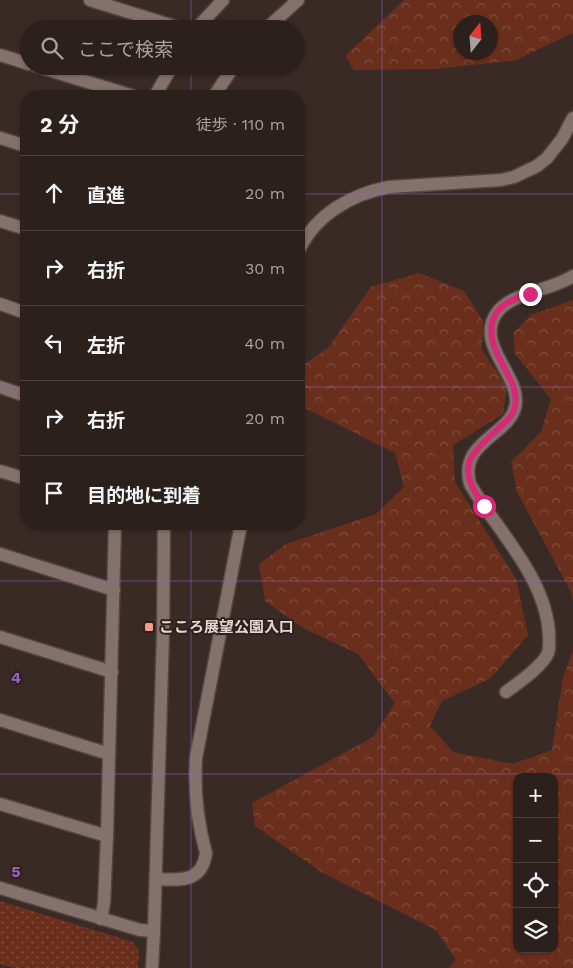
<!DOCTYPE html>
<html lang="ja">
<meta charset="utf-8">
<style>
:root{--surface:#2c201c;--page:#382d29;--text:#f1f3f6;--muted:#a6a3a3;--line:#483e3b}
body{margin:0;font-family:"Work Sans","Noto Sans JP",sans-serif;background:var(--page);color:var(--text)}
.controls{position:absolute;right:15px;bottom:15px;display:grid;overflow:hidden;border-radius:10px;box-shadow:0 1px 4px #0004}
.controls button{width:45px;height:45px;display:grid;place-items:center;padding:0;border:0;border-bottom:1px solid var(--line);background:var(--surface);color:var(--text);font:25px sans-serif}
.compass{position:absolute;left:453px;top:15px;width:45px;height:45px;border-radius:50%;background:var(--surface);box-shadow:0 1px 4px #0004;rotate:17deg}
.stop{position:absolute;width:15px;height:15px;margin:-11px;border:4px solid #db2777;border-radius:50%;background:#fff}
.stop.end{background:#db2777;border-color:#fff;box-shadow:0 1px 5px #0008}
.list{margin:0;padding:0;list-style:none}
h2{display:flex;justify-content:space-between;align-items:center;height:65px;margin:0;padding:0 20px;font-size:21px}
h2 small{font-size:16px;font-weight:400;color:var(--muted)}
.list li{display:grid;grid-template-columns:32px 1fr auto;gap:15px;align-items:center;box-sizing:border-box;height:75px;padding:0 20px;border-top:1px solid var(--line)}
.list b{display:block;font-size:19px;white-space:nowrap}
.list em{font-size:16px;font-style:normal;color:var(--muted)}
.icon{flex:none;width:28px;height:28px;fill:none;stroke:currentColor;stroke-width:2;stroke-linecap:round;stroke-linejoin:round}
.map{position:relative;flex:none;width:573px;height:968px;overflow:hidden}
.search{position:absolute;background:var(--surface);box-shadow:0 1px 4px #0004;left:20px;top:20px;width:285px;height:55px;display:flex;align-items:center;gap:12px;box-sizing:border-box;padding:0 18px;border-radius:28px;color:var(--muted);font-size:19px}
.panel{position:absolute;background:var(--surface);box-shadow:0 1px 4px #0004;left:20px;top:90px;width:285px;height:440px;border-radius:20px}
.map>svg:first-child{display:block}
.grass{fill:url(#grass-dots)}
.forest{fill:url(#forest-crowns);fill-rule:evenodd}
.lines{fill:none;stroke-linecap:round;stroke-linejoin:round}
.minor-casing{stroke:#534541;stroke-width:15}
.minor{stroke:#84716b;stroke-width:12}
.route{stroke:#db2777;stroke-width:6}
.grid{fill:none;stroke:#9a5fc5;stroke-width:1;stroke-opacity:0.55}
.poi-dot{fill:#f39f84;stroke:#30201b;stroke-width:2}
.labels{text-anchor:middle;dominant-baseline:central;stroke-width:4;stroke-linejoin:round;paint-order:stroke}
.poi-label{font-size:15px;font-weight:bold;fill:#e2d7d4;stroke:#30201b;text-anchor:start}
.grid-label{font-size:16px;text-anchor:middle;font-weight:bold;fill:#9a5fc5;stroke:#30201b;stroke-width:4;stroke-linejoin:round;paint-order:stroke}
</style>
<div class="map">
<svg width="573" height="968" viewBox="0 0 573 968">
<defs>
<pattern id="grass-dots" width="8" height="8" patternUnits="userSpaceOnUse" patternTransform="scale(1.25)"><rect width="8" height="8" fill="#6a2f1c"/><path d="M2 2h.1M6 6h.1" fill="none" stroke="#7f4c3c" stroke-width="1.8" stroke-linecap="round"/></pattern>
<pattern id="forest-crowns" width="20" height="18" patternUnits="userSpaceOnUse" patternTransform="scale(1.25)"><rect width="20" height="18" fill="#6a2f1c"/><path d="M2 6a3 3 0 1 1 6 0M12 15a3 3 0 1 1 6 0" fill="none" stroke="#7f4c3c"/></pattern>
</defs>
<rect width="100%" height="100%" fill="#3a2a25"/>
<polygon class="grass" points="0,901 133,942 139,951 138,968 14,968 0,964"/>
<g class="forest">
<path d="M404,0H573V33L516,60L435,69L354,70L345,56ZM460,22H490V52H460Z"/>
<path d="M419,273L464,291L483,321L482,350L507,387L503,414L453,445L455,482L516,579L528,635L491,678L442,701L430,726L453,752L513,764L552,750L563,677L573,651V968H448L456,960L436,930L321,872L255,826L252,803L373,737L395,703L358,654L303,628L265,601L259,564L286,544L376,514L404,487L395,453L299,405V368L328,348L371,287ZM517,777H554V949H517Z"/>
<polygon points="573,300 573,601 571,592 517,492 511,462 541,432 551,399 515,354 513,333 531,315"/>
</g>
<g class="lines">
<g class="minor-casing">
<g id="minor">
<polyline points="90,0 183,29"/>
<polyline points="196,29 223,0"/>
<polyline points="266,29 298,0"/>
<polyline points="0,55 29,64"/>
<polyline points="36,66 133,96"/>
<polyline points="155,96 172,66"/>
<polyline points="214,96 234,66"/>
<polyline points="0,138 26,146"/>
<polyline points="0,221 26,229"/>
<path d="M299,250C316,214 352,194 389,187L501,180L514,177L537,166L547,158L562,139L573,118"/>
<polyline points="0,304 26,313"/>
<polyline points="0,387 26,396"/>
<polyline points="0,471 26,479"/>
<polyline points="0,554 114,590"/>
<polyline points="0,637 112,672"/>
<path d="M506,692C518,683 542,667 548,653C550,647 549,641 549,634C546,577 497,531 470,484C458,440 513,435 516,403C518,373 476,345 496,314C510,292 551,291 573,276"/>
<polyline points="0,720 109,754"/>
<polyline points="0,804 107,836"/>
<path d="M156,879C180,880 202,883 206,853C197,821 194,791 196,758L241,524"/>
<polyline points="0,888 140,930 154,931"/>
<polyline points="101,919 104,903 107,836 115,524"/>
<polyline points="152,968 154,931 163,634 164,524"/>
</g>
</g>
<use href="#minor" class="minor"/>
</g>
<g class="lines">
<path class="route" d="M484,506C456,465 467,458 500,427C506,421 514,415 515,406C521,379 486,355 492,323C496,305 514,298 530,294"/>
</g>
<path class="grid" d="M191,0V29M382,0V968M191,66V96M0,194H26M299,194H573M0,387H26M299,387H573M191,524V968M0,581H573M0,774H573"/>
<rect class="poi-dot" x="144" y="622" width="10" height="10" rx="2.5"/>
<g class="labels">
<g class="poi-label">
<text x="159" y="627">こころ展望公園入口</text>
</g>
</g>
<g class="grid-label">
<text x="16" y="683">4</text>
<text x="16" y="877">5</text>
</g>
</svg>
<div class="controls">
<button>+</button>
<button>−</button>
<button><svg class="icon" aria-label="locate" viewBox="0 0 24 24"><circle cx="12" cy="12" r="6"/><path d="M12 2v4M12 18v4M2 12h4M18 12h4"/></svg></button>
<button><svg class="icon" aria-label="layers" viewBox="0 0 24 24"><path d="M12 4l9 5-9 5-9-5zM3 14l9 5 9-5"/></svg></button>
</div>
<svg class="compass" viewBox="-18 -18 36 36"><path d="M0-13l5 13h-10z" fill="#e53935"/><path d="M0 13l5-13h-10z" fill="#a6a3a3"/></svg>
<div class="stop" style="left:484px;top:506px"></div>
<div class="stop end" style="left:530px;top:294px"></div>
<div class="search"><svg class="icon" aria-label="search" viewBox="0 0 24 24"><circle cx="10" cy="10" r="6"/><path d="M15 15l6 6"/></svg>ここで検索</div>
<section class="panel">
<h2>2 分<small>徒歩 · 110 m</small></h2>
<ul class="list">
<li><svg class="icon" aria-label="ahead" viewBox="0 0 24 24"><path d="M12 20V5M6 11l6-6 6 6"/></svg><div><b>直進</b></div><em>20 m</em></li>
<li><svg class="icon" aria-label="right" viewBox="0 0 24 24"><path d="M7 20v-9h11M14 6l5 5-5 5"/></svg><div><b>右折</b></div><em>30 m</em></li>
<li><svg class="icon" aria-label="left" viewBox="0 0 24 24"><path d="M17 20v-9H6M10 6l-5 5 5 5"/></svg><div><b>左折</b></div><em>40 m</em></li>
<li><svg class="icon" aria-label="right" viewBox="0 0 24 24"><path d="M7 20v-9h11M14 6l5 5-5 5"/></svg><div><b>右折</b></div><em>20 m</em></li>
<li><svg class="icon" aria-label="arrive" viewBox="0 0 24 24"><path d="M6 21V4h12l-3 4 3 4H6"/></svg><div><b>目的地に到着</b></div></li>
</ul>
</section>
</div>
